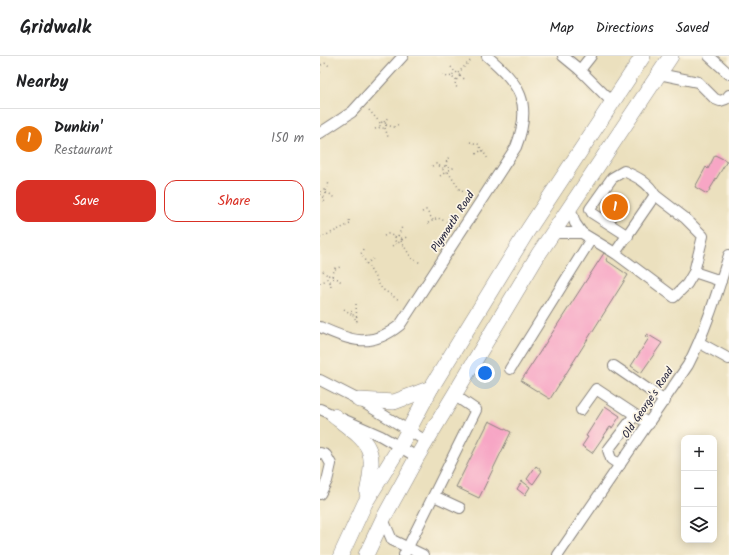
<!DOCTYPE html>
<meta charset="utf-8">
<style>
:root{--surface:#fff;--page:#f2f2f2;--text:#202124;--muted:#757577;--line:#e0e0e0;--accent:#d93025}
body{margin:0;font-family:Kalam,sans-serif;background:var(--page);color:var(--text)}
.controls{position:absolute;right:12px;bottom:12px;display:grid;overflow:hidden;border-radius:8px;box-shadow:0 2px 10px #0003}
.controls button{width:36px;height:36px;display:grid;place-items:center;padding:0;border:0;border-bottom:1px solid var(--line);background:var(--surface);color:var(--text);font:20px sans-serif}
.you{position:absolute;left:165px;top:317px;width:14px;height:14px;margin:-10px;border:3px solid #fff;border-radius:50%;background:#1a73e8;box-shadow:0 0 0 6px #1a73e833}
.badge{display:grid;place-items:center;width:26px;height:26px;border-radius:50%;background:var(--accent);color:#fff;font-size:13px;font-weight:700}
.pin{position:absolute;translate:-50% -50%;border:2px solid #fff;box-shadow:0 1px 4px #0006}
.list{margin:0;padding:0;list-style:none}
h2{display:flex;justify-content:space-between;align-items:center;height:52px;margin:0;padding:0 16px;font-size:17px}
h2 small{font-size:13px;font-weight:400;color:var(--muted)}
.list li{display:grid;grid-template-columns:26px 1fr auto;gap:12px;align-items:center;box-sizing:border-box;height:60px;padding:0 16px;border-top:1px solid var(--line)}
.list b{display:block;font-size:15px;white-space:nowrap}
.list p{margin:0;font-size:13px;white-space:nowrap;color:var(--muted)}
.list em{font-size:13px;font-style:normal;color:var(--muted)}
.actions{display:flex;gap:8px;padding:12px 16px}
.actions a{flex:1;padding:9px 0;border:1px solid var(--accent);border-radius:12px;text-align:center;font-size:14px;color:var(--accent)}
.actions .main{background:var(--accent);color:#fff}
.icon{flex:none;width:22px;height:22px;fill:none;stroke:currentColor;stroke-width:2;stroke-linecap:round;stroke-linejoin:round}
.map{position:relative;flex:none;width:409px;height:499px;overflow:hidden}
header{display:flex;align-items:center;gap:24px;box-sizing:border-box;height:56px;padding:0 20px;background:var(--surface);border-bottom:1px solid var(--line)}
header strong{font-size:19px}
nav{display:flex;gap:22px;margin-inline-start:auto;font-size:14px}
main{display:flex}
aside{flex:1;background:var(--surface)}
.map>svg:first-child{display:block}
.building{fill:#f7a6c5}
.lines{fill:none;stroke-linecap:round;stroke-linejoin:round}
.minor-casing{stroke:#86817c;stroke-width:12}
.highway-casing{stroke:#86817c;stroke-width:16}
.path{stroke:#86817c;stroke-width:1.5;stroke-dasharray:1 3;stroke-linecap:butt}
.minor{stroke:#fff;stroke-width:10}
.highway{stroke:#fff;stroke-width:15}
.labels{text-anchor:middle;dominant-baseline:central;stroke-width:3.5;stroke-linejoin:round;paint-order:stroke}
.street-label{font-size:11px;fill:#22223b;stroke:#fcf5e5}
</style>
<header>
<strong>Gridwalk</strong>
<nav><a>Map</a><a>Directions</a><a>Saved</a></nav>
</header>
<main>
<aside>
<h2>Nearby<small></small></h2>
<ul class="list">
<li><span class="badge" style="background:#e8710a">1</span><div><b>Dunkin'</b><p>Restaurant</p></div><em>150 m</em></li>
</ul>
<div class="actions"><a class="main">Save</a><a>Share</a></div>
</aside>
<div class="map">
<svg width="409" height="499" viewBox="0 0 409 499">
<rect width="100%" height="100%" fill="#fcf5e5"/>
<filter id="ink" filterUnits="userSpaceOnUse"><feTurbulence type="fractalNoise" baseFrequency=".025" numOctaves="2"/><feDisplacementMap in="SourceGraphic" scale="8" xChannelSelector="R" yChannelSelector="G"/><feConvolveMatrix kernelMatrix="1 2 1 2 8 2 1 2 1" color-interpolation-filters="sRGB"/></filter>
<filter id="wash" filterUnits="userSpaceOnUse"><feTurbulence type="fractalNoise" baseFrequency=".012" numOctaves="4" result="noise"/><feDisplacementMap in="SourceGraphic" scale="16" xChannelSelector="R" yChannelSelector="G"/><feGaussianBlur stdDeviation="0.9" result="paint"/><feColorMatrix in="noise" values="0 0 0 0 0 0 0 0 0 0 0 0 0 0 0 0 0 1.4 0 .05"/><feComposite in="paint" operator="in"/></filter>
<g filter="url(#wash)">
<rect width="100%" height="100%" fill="#ebe0be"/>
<g id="blocks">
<g class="building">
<polygon points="395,99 407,105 387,138 375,131 386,111 388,113"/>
<polygon points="294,137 308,148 296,165 281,155"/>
<polygon points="284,197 288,200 286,204 308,219 230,343 201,325"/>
<polygon points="327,278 342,287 321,317 311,310 329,282 325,280"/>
<polygon points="285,350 300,360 292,372 290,371 272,397 262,390 268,381 266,380"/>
<polygon points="169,365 191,376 159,442 136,431"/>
<polygon points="216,410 222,415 213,428 207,423"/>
<polygon points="202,425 210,431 205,439 197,433"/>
</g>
</g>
</g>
<g filter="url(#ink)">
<use href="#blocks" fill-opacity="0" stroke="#86817c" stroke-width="1"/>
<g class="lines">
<g class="minor-casing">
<g id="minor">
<polyline points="243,0 260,14"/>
<polyline points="271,0 260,14 292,46"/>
<polyline points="389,0 409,18"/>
<polyline points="339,18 378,26 395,43 400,45 406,43 409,39"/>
<polyline points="0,77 32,56 83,0"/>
<polyline points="250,151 255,167 262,177 295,197"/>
<polyline points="230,180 238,177 262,177"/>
<path d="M308,180L272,157L270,153L292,122L304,115C317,121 328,126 335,139"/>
<polyline points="374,216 367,228 354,241 295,197 335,139 365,162 383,180 374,216 401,225"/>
<path d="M0,271C32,285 50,293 80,269L196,91C213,47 200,28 167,0"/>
<polyline points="380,287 409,303"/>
<polyline points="294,310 345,345"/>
<polyline points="190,313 271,183"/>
<polyline points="0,324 39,344 106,385"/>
<polyline points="0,353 61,380 97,401"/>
<polyline points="261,354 276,333 329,368"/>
<polyline points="0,397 6,399 11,408 7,425 0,438"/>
<polyline points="300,409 291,403 288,394 315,359"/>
<polyline points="114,440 140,452"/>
<polyline points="63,463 72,484 103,499"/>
<polyline points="84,499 156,354 134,339"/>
<path d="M238,499L368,309C386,274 397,237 409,199"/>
</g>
</g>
<g class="highway-casing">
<g id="highway">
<polyline points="39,344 74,346 111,332"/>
<path d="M14,360C50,388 57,390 47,437"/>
<polyline points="21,499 45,447 79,392 111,332 208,174 323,0"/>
<polyline points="46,499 63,463 97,401 218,199 351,0"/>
</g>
</g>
<g class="path">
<polyline points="0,7 0,11"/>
<polyline points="1,9 6,7 10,11"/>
<polyline points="131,11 135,16"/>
<polyline points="0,16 1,18"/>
<circle cx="136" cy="20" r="3.5"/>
<polyline points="138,17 151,4"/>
<polyline points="123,18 127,21 133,20"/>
<polyline points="140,20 146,24"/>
<polyline points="136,23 135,29 138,33"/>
<polyline points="49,54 61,68"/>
<circle cx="63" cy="69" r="3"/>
<polyline points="64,66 69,60"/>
<polyline points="66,69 74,71 79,68"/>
<polyline points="65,72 68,81"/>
<polyline points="55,73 61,71"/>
<polyline points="150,86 158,88 168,103"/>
<polyline points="156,98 162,94"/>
<circle cx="126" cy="113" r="3"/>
<polyline points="112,110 116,108 123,112"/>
<polyline points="126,110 127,103 130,101"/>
<polyline points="129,114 135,111"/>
<polyline points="128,116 140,134 146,137"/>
<polyline points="120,120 126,116"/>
<polyline points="5,135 9,129 7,125"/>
<polyline points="0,136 4,134 6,137 4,141 0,138"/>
<polyline points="6,137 12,139 14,143"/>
<polyline points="3,141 5,147"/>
<polyline points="102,156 106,154 113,164"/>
<polyline points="108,167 118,162 127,166"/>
<circle cx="78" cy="183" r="3.5"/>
<polyline points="64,180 68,178 76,181"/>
<polyline points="78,180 82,171"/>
<polyline points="0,182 30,168 29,164"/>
<polyline points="82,184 88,180"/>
<polyline points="81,185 92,203 101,207"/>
<polyline points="72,190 78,186"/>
<polyline points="43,193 41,198 62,233 79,244"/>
<polyline points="46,208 53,203"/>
<polyline points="15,213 20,211"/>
<polyline points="3,215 8,220"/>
<circle cx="10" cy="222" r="3"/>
<polyline points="12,220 15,213 14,209"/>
<polyline points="13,222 19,223 22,228"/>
<polyline points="10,226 11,231"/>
<polyline points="0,227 7,224"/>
<polyline points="36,248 37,268"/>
<polyline points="24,253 34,260"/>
<polyline points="31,255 37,266"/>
</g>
<use href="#minor" class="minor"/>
<use href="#highway" class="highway"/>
</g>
</g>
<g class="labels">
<g class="street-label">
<text transform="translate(133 166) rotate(-57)">Plymouth Road</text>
<text transform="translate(328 347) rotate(-56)">Old George's Road</text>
</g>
</g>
</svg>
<div class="controls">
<button>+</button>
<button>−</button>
<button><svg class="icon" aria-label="layers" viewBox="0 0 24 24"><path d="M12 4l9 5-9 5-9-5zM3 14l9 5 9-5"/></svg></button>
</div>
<div class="you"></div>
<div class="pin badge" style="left:295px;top:151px;background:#e8710a">1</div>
</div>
</main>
